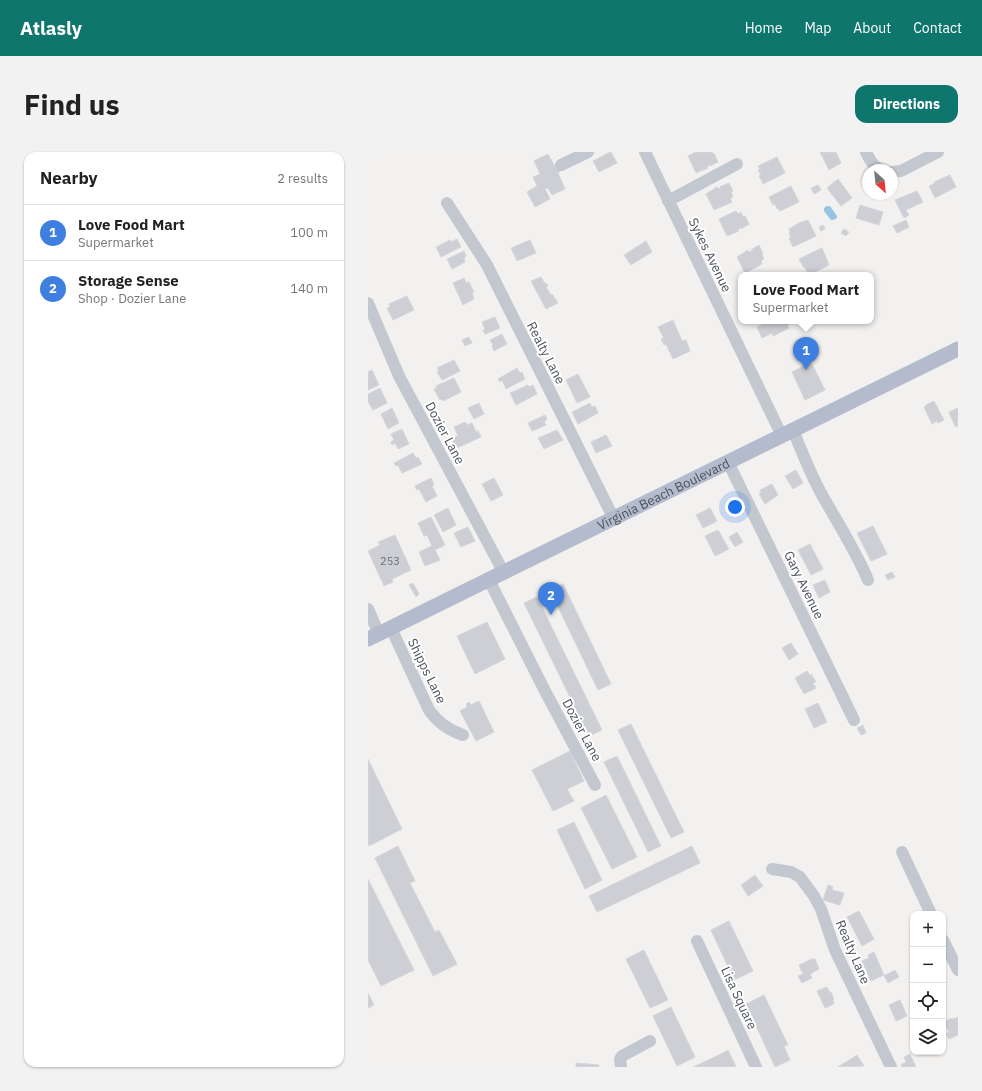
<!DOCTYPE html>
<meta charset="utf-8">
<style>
:root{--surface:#fff;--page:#f2f2f2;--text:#222;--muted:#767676;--line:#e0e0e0;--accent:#0f766e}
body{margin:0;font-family:"IBM Plex Sans",sans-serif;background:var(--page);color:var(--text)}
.controls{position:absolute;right:12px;bottom:12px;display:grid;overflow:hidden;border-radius:8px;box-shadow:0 1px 3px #0004}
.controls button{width:36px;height:36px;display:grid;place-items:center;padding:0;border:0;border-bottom:1px solid var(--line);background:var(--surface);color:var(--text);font:20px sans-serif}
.compass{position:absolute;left:494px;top:12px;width:36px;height:36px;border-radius:50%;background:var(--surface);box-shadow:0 1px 3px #0004;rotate:153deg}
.you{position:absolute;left:367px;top:355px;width:14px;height:14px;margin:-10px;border:3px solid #fff;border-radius:50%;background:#1a73e8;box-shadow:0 0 0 6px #1a73e833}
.badge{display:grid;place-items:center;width:26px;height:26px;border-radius:50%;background:var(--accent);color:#fff;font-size:13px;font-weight:700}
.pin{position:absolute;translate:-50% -33px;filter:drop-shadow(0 1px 2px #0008)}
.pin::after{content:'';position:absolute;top:21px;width:14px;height:12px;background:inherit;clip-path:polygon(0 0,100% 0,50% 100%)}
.popup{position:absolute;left:370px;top:120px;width:136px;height:52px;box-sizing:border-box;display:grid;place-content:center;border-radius:8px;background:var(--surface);filter:drop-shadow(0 1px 3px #0005);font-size:13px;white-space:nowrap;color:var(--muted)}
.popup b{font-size:15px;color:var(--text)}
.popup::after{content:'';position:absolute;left:50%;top:100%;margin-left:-8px;border:8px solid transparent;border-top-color:var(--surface)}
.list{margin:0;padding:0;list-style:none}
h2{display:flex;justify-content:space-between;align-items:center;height:52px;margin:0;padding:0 16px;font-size:17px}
h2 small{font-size:13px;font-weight:400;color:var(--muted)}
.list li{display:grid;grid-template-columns:26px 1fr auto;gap:12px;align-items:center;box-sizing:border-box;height:56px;padding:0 16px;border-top:1px solid var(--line)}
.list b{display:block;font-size:15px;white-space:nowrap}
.list p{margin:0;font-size:13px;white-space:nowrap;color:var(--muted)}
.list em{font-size:13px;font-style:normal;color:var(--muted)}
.icon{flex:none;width:22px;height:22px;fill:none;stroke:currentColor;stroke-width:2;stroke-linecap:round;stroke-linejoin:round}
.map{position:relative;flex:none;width:590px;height:915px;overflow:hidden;border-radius:12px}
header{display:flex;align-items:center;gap:24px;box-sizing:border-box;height:56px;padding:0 20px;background:var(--accent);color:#fff}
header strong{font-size:19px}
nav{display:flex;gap:22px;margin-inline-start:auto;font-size:14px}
.intro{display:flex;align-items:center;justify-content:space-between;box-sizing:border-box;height:96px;padding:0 24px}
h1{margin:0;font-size:28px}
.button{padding:10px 18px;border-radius:12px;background:var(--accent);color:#fff;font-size:14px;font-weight:700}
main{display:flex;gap:24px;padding:0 24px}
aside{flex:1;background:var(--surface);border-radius:12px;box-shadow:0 1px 3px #0004}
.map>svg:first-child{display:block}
.water{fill:#96c4e3}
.building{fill:#cecfd4;stroke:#d5d6db}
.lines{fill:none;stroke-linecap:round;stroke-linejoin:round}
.minor{stroke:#c3c8d0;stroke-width:12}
.major{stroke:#b3bbcc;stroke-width:15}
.labels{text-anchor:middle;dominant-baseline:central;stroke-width:4;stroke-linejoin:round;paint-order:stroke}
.number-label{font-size:11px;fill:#6b707a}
.street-label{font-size:13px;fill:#4a505c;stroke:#fff}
</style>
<header>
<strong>Atlasly</strong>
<nav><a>Home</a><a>Map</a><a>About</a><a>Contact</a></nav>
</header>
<div class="intro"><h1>Find us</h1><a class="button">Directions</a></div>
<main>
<aside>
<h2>Nearby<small>2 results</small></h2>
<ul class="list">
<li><span class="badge" style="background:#3f7fe0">1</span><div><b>Love Food Mart</b><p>Supermarket</p></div><em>100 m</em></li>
<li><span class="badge" style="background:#3f7fe0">2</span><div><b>Storage Sense</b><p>Shop · Dozier Lane</p></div><em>140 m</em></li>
</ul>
</aside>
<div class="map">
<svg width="590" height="915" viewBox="0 0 590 915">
<rect width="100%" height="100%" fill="#f2f1f0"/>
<polygon class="water" points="459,54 462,54 469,64 469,66 465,68 463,68 456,59 456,56"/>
<g class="building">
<polygon points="242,0 243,0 249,11 231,20 225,9"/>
<polygon points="327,0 344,0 345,2 346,1 350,10 342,14 341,13 339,14 340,16 328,21 320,4"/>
<polygon points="452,0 468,0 473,11 461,18"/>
<polygon points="180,2 189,18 190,17 192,20 190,21 197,37 184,43 180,36 177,37 182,47 167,55 159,40 169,34 165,25 172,22 166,9"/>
<polygon points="409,5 417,21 395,32 391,24 393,23 390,18 392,17 390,14"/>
<polygon points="582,23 588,35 567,46 561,34 567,31 566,30"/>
<polygon points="470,27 484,46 473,54 459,36"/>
<polygon points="361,31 365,39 363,40 365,45 362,46 364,50 346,58 338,42 349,35 351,37 353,36 352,35"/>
<polygon points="450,33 453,38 446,42 443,36"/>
<polygon points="423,34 431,50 412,59 410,56 409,57 407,52 405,53 401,45"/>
<polygon points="549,39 555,50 538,58 541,63 536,66 527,48"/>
<polygon points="492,53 515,60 511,73 488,66"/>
<polygon points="368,59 370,62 373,60 375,65 377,64 381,72 373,77 372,76 370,77 371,79 359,84 351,67"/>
<polygon points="440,68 448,84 425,95 421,86 423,86 421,81 422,80 421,77 431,71"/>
<polygon points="538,68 541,75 529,81 525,74"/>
<polygon points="455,73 457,77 453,79 451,75"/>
<polygon points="476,77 481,80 478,84 473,81"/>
<polygon points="89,87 93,95 73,105 68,95 82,88 83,90"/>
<polygon points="162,88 168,101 149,109 143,96"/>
<polygon points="278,89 284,100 263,113 256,103"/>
<polygon points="391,93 395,102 394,103 396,107 393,109 394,112 377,121 369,105 380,98 381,100 384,99 383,98"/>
<polygon points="454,96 461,113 443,122 441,119 439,120 437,115 436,116 431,107"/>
<polygon points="96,99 98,104 96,105 97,107 96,107 97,110 84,117 79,107"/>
<polygon points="173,125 177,132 178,131 180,134 178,135 183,143 184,142 190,151 178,157 163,129"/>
<polygon points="96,126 98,131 101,130 106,140 104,141 106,147 95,153 85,131"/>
<polygon points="39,144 46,158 25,168 19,156 22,155 21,152"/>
<polygon points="127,165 132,176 117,182 115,178 117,177 114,170"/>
<polygon points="305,168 314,189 318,188 322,199 305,207 298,192 296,193 293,187 296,186 290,175"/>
<polygon points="398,169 427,169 419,173 421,176 405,184 404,181 394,186 389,175 399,170"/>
<polygon points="134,182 139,192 126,199 124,194 125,193 122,188"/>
<polygon points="101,185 104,191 97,194 94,188"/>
<polygon points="86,208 92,219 74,228 69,220 71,219 69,216"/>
<polygon points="443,210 457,238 437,248 424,220"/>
<polygon points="149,216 152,221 154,220 157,227 138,237 134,228 132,230 130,227"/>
<polygon points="4,218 11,233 0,238 0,220"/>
<polygon points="210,222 222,245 209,251 198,228"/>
<polygon points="86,226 93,240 75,249 74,247 72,248 66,237 69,236 68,234"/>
<polygon points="160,233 161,235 165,233 169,242 148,253 142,241"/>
<polygon points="12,236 19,251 5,258 1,251 0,251 0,242"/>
<polygon points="566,249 576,268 570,271 569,269 564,272 556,255 558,254 558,253"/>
<polygon points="111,251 116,262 106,267 100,256"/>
<polygon points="222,251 224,255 227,254 230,261 210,272 204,260"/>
<polygon points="24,256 31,271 20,277 13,262"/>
<polygon points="590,256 590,275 587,274 581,260"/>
<polygon points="177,263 179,267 176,270 178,273 164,279 160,271"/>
<polygon points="97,270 99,273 104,271 108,280 110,279 113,285 89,296 88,296 84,288 86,287 85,286 90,284 86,275"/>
<polygon points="34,277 41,292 30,297 27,291 24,293 23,290 26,288 23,282"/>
<polygon points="189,278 195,288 176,297 170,286"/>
<polygon points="238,283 244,294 228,301 223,290"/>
<polygon points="45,301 48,306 50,305 54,312 34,321 30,313 28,314 26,311"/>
<polygon points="428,318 435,331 425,337 417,324"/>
<polygon points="63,326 66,333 64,334 69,344 58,350 51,337 49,338 47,334"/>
<polygon points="126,326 135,343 123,349 114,332"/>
<polygon points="404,332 410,343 397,352 391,342 393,341 392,338"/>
<polygon points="80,356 88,373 75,380 66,363"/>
<polygon points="342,356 349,369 335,376 328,363"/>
<polygon points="63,365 77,393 67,398 72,408 57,414 51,400 64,394 59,383 56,384 50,371"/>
<polygon points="505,374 519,402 503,409 489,381"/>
<polygon points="100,375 107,389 93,395 86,381"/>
<polygon points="350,378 361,397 347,404 337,384"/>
<polygon points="369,380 375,390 367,395 361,385"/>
<polygon points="27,383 43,418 24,427 25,430 16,434 0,399 12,393 10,390"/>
<polygon points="442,392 455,417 443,423 430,398"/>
<polygon points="524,420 527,425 520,428 517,423"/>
<polygon points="457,428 462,440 451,446 445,433"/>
<polygon points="45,431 51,442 48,445 41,433"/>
<polygon points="195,432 243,532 230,538 182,438"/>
<polygon points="169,445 234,578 221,584 156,451"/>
<polygon points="119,470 137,507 107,522 89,484"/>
<polygon points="423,491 430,502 421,508 414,496"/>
<polygon points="439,519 442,524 443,522 448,530 445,531 448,536 436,542 427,526"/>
<polygon points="111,549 126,580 108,589 92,559 99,555 98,552 101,550 103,553"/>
<polygon points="450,551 459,570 446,576 437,557"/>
<polygon points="263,572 316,680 303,686 250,578"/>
<polygon points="495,573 498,581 493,583 489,576"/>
<polygon points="202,599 216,629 199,637 206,649 185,659 164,618"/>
<polygon points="249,604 293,694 280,700 236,610"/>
<polygon points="0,607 34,677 1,694 0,692"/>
<polygon points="238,643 269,705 244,717 213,656"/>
<polygon points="206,670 234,728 217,737 189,678"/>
<polygon points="30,694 47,729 42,731 67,780 71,778 89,812 65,824 7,706"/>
<polygon points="324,694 332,711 229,760 221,744"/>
<polygon points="387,723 395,734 380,744 373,733"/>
<polygon points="0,727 46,818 13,834 0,808"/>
<polygon points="460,733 465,735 464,738 476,741 472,753 455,748"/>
<polygon points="491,759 506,787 494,794 479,765"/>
<polygon points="361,769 385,819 366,828 343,778"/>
<polygon points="276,798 300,848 282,856 258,807"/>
<polygon points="506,800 516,823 503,829 494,809 501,806 500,803"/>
<polygon points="444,807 447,807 451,817 442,822 444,826 434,831 430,824 435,822 431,813"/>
<polygon points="527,818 531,825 520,831 516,824"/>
<polygon points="459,835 462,841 463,840 466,847 465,848 466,852 457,856 449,839"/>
<polygon points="0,841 6,853 0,856"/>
<polygon points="396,843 420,893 416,894 422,908 407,915 378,852"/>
<polygon points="532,848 539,864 528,869 521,853"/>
<polygon points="303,855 327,905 309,914 285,864"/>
<polygon points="590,865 590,883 581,887 578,882 581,880 575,870 584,866 585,867"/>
<polygon points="360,898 368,915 325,915 351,903"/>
<polygon points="542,902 548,915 534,915 533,913 538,910 536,905"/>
<polygon points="489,903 496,914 470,915"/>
<polygon points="208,911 231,913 231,915 208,915"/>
</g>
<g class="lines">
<g class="minor">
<polyline points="277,0 414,284"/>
<path d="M498,0C502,8 505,14 513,18"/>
<polyline points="193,13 220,0"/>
<polyline points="524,20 533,19 570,0"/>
<polyline points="300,49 369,12"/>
<polyline points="79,51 119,113 246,367"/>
<polyline points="0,151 31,224 136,421"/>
<path d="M425,278C434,300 442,321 453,341C469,370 487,397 500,428"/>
<polyline points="360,310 486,568"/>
<polyline points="121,428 177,539 227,633"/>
<polyline points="0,457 11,482"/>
<path d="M23,476L61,558C70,571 80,578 95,583"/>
<polyline points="534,700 563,762"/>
<polyline points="404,717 423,720 432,725 446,744 453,757 467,798 523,915"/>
<polyline points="575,788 590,818"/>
<polyline points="329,789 388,915"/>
<polyline points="253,915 252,907 254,904 282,889"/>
</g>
<path class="major" id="s1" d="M0,487L590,197"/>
</g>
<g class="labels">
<g class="number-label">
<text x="22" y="409">253</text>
</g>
<g class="street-label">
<text transform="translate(342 103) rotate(64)">Sykes Avenue</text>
<text transform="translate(178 201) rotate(63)">Realty Lane</text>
<text transform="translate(77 281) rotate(62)">Dozier Lane</text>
<text stroke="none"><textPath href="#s1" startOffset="329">Virginia Beach Boulevard</textPath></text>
<text transform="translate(436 433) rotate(64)">Gary Avenue</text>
<text transform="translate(59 519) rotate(64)">Shipps Lane</text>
<text transform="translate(214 578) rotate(62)">Dozier Lane</text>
<text transform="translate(485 800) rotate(67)">Realty Lane</text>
<text transform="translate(371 846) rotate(65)">Lisa Square</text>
</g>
</g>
</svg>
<div class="controls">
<button>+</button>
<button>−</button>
<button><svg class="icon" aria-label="locate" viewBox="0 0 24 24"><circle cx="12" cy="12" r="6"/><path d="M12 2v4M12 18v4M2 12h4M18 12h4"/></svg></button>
<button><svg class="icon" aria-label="layers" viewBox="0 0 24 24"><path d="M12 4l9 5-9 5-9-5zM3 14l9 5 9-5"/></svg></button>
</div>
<svg class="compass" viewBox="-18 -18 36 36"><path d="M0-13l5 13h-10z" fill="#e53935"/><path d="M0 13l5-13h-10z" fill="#767676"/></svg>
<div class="you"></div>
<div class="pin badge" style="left:438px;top:218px;background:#3f7fe0">1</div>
<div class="popup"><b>Love Food Mart</b>Supermarket</div>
<div class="pin badge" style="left:183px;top:463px;background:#3f7fe0">2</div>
</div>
</main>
